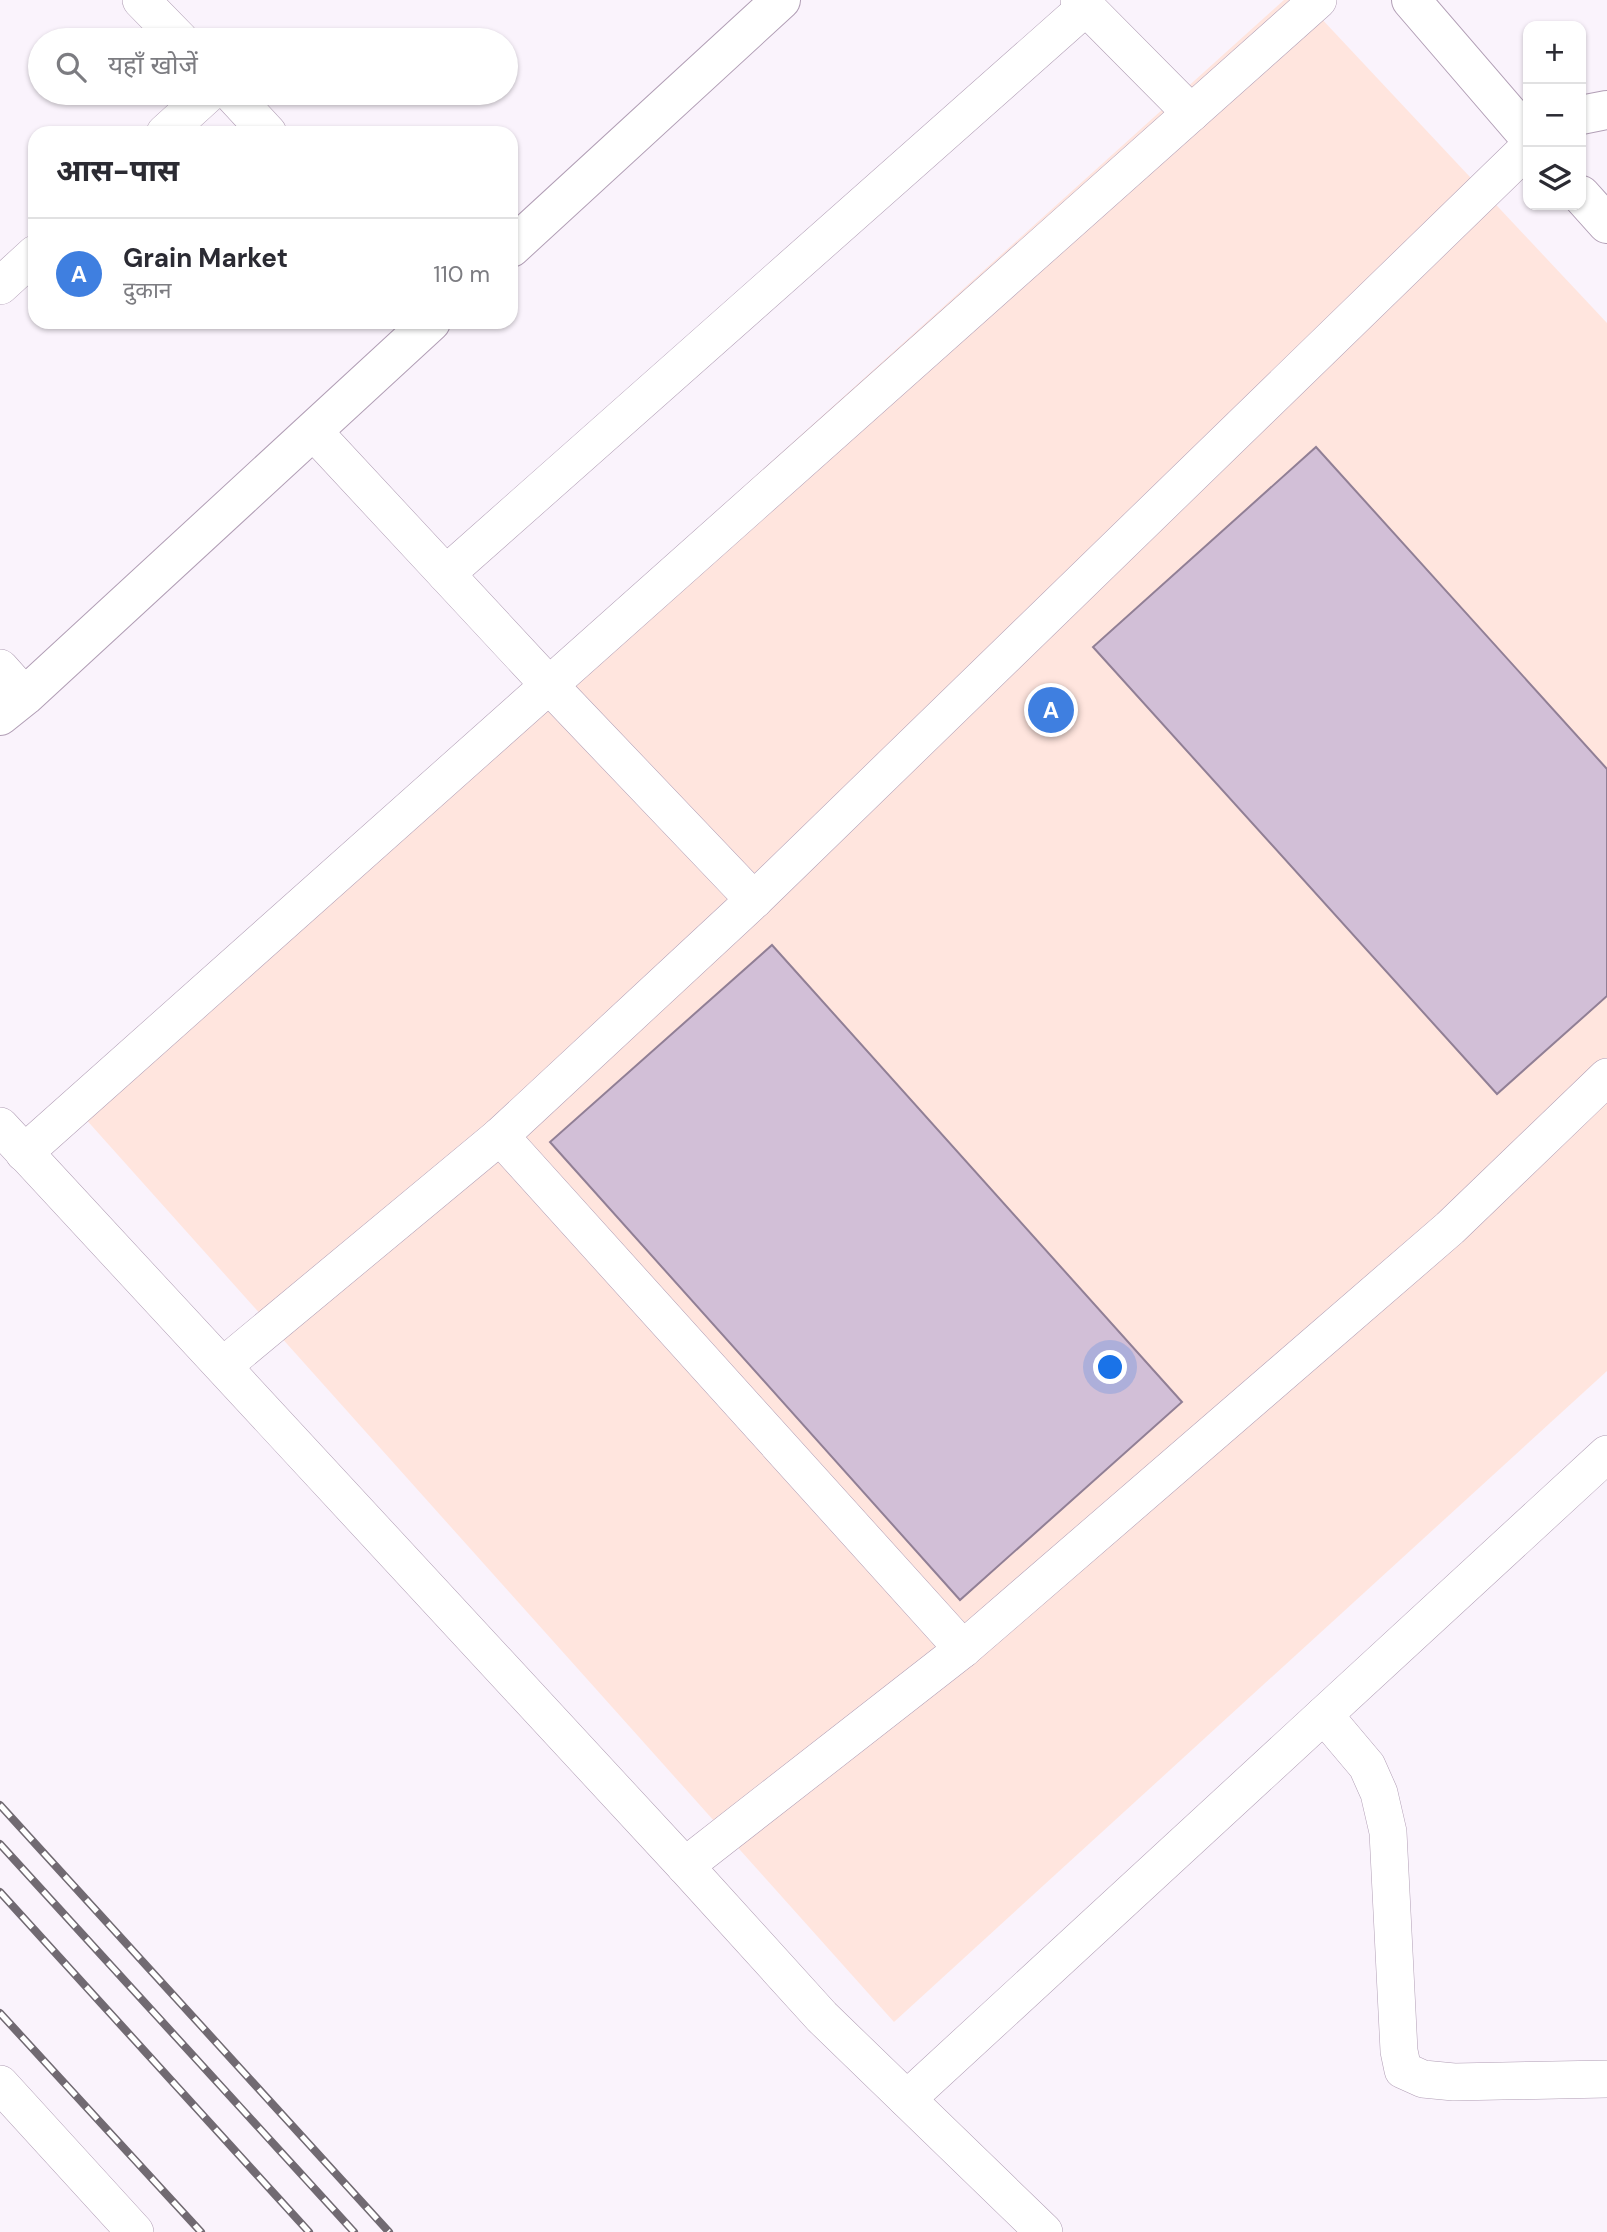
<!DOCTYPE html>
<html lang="hi">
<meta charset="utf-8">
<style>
:root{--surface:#fff;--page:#f7f7f7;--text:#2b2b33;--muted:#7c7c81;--line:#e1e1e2;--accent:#874a09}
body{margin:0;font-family:"DM Sans","Noto Sans Devanagari",sans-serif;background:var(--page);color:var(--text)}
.controls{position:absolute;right:21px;top:21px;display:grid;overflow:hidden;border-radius:14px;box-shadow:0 2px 5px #0004}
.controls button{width:63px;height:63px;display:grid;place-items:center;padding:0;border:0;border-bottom:2px solid var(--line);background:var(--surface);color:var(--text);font:35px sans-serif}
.you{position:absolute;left:1111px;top:1368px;width:24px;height:24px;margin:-18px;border:5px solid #fff;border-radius:50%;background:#1a73e8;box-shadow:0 0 0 10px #1a73e833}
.badge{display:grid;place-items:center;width:46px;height:46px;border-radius:50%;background:var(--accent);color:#fff;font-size:23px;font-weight:700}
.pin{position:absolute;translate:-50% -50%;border:4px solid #fff;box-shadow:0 2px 7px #0006}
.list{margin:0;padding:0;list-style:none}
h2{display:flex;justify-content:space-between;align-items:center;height:91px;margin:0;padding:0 28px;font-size:30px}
h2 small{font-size:23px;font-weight:400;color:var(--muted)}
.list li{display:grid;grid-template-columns:46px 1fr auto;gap:21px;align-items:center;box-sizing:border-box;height:112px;padding:0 28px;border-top:2px solid var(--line)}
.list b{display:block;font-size:26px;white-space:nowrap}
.list p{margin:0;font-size:23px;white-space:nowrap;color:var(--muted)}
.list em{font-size:23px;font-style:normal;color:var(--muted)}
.icon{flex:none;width:38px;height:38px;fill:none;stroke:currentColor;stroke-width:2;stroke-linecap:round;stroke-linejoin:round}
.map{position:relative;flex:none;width:1607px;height:2232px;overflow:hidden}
.search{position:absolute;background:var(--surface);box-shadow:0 2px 5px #0004;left:28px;top:28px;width:490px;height:77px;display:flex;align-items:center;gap:18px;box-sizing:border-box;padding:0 24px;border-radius:38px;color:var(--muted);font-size:26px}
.panel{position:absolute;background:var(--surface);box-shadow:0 2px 5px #0004;left:28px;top:126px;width:490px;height:203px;border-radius:21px}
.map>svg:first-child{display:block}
.commercial{fill:#ffe5de}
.building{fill:#d2bfd7;stroke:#917f95;stroke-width:2}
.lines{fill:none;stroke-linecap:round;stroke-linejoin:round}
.street-casing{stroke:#b19eb5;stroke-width:38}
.secondary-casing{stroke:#b19eb5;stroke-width:40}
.street{stroke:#fff;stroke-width:37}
.secondary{stroke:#fff;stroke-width:38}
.rail-casing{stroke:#716a72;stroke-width:8}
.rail{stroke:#fff;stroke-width:5;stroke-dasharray:16;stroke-linecap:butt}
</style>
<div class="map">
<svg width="1607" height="2232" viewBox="0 0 1607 2232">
<rect width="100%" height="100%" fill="#faf3fc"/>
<polygon class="commercial" points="1284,0 1304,0 1607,323 1607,1371 894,2022 66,1097"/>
<g class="building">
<polygon points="1316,447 1607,769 1607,996 1497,1094 1093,647"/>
<polygon points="772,945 1182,1402 960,1600 550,1142"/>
</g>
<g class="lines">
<g class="street-casing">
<g id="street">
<polyline points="141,0 180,40"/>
<polyline points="1079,0 1191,113"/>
<polyline points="231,93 268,133"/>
<polyline points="165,133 209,93"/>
<polyline points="0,286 35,254"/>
<polyline points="313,431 550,686 754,900"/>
<polyline points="446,574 1086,7"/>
<polyline points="0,668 25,696"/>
<polyline points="0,1126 685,1866 822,2017 1044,2232"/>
<polyline points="500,1136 963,1649"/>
<polyline points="24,1153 1318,0"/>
<polyline points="223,1366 500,1136 754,900 1528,148"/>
<polyline points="1324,1715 1367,1766 1379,1793 1388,1832 1399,2051 1403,2070 1423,2079 1454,2082 1607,2079"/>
<polyline points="685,1866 963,1649 1450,1228 1607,1077"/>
<polyline points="0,2084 135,2232"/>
<polyline points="907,2099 1607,1454"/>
</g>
</g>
<g class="secondary-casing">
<g id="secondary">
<polyline points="1411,0 1528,136"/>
<polyline points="1581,115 1607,110"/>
<polyline points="1581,195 1607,224"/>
<polyline points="511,248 781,0"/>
<polyline points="0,716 25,696 431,322"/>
</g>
</g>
<use href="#street" class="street"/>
<use href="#secondary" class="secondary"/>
<g class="rail-casing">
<g id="rail">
<polyline points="0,1805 389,2232"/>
<polyline points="0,1844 354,2232"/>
<polyline points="0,1892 309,2232"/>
<polyline points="0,2013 201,2232"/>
</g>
</g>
<use href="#rail" class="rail"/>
</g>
</svg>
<div class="controls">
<button>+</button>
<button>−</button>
<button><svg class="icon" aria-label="layers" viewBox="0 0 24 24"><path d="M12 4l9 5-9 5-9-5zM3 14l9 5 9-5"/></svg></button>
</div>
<div class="you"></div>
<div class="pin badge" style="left:1051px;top:710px;background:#3f7fe0">A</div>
<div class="search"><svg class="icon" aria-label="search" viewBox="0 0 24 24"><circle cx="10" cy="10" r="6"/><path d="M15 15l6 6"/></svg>यहाँ खोजें</div>
<section class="panel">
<h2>आस-पास<small></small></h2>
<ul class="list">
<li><span class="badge" style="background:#3f7fe0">A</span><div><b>Grain Market</b><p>दुकान</p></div><em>110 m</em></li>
</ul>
</section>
</div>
